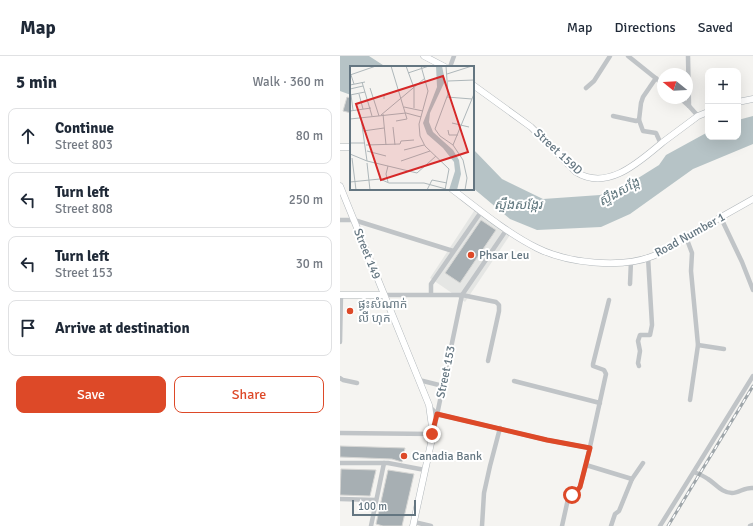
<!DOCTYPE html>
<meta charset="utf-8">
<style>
:root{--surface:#fff;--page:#f2f2f3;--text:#1f2937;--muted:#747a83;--line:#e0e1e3;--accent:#dd4928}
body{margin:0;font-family:Signika,"Noto Sans Khmer",sans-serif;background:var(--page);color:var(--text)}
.controls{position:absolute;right:12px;top:12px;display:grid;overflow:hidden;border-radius:8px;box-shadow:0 4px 16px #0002}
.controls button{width:36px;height:36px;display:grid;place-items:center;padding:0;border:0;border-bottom:1px solid var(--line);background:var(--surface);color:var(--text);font:20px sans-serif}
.compass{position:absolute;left:317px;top:12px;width:36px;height:36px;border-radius:50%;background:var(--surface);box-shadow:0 4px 16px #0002;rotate:288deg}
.scale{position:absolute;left:12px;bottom:10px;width:64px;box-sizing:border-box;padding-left:4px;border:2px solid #647681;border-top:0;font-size:11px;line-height:14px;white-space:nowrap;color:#647681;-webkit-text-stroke:3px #fff;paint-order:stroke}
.stop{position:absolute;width:12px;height:12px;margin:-9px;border:3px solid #dd4928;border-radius:50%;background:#fff}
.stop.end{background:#dd4928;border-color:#fff;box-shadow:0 1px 4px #0008}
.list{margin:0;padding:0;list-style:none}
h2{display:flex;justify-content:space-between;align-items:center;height:52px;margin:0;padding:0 16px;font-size:17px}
h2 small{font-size:13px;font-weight:400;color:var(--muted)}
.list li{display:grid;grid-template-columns:26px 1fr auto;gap:12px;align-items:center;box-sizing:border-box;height:56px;margin:0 8px 8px;padding:0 8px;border:1px solid var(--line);border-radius:8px}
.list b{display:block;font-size:15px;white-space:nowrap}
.list p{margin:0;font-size:13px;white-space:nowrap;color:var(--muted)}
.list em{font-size:13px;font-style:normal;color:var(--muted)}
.actions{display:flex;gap:8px;padding:12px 16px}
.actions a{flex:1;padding:9px 0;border:1px solid var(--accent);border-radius:8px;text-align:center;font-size:14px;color:var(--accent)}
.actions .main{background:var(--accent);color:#fff}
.icon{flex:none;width:22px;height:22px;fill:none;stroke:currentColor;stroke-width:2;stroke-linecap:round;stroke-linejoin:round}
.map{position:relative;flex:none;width:413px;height:470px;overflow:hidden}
header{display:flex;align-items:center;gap:24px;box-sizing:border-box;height:56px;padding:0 20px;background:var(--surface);border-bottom:1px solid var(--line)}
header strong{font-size:19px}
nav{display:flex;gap:22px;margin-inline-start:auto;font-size:14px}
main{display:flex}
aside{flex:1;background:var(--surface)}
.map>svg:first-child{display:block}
.built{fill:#e5e6e4}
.water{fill:#b6c3c6}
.building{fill:#a7afb3;stroke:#d6d6d4}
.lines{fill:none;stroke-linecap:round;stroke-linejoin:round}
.secondary-casing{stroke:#b0b6ba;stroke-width:7}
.street{stroke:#c0c4c7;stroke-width:4.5}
.secondary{stroke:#fff;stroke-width:6}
.rail-casing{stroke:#9fa6aa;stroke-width:3}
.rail{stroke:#fff;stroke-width:1.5;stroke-dasharray:4.5;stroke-linecap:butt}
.route{stroke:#dd4928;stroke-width:5}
.poi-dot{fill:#dd4928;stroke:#fff;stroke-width:1.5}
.labels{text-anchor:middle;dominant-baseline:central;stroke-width:4;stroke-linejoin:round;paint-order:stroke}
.street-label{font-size:12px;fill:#647681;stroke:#fff}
.poi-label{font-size:12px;fill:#647681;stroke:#fff;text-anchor:start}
.water-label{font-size:13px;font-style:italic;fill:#60777e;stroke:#fff}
.inset-road{fill:none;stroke:#aeb7ba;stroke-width:1}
.view{fill:#d62828;fill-opacity:0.15;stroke:#d62828;stroke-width:2}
.inset-edge{fill:none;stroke:#647681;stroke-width:2}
</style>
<header>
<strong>Map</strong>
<nav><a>Map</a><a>Directions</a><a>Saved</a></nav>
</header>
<main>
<aside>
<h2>5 min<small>Walk · 360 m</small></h2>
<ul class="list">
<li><svg class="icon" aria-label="ahead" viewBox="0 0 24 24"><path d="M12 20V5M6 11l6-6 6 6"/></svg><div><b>Continue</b><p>Street 803</p></div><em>80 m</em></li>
<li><svg class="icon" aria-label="left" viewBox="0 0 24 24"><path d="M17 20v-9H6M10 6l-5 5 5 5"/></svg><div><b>Turn left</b><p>Street 808</p></div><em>250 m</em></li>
<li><svg class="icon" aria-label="left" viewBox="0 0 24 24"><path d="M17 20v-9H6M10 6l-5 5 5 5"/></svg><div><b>Turn left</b><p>Street 153</p></div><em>30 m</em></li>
<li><svg class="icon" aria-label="arrive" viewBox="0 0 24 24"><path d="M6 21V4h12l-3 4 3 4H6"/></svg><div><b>Arrive at destination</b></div></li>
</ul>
<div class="actions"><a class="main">Save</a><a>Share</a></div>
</aside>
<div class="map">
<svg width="413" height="470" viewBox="0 0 413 470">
<rect width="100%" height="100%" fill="#f5f4f1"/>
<polygon class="built" points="136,152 172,176 125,246 90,222"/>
<g class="water">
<polygon points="0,0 29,0 46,11 11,11 11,39 0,35"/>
<polygon points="413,60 413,88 353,113 290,158 261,171 197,174 170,163 133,132 133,93 162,123 203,143 260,139 287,129 319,109 326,99 368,76 368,81 398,81 398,64"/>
</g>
<g class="building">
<polygon points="7,41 11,42 11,57 3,55"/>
<polygon points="141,164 156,174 120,227 105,217"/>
<polygon points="0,390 65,392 62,406 52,403 0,401"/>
<polygon points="1,413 36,414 30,440 0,439"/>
<polygon points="48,414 74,418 62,470 43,470 36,468"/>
</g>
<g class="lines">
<g class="secondary-casing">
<g id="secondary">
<polyline points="84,0 105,11"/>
<path d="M133,29L191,71L236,116C268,136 300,105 323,86C335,77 346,69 358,60L368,56"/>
<polyline points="398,46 413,43"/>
<polyline points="0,91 11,91"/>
<polyline points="0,130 89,349 93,378 73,470"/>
<path d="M112,133C138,153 167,177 197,192C227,207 281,213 313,200C324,196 334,188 344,182C367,169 390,156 413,143"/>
<polyline points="0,239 44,239"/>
</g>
</g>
<g class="street">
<polyline points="288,0 323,28"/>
<polyline points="348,0 349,50"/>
<polyline points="110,11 114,0"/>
<polyline points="246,32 254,25 270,0"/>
<polyline points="340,42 349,50 358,60"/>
<polyline points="273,60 296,65 299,64 301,47 303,41 316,22"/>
<polyline points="299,64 303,75 316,77 321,88"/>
<polyline points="381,162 402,206 413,234"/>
<polyline points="0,164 14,164 113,195"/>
<polyline points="346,181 352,197 351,215 358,289 350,344"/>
<polyline points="290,228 291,205"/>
<polyline points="91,238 91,228 141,156"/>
<polyline points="44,239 122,239 156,246 159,249 159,255 148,305"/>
<polyline points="0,286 1,239"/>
<polyline points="358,289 384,293"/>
<polyline points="299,310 298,307 300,295 298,285 300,279 310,279 312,269 308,201"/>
<polyline points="0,322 3,324 17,327"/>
<polyline points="79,324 103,330"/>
<polyline points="174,325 260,347"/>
<polyline points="89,350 97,358 207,384 250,392"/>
<polyline points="0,377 93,378 122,239 167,173"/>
<polyline points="0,407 48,407 85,414"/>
<polyline points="246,409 292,423"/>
<path d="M354,416C359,418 364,420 368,423C376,428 382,437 392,437C399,437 405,431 413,432"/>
<polyline points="0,443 36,444"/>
<polyline points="74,466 91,470"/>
<polyline points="31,470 44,407"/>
<polyline points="142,470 144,437 150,410 160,372"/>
<polyline points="222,470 228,443 230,440 236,436 240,431 246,409 266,318 264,314 253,310 253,308 269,244"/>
<polyline points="271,470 275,458 279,455 292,423 303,407"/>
<polyline points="320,470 413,320"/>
<polyline points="410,470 413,469"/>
</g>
<use href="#secondary" class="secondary"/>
<g class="rail-casing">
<polyline id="rail" points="328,470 413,330"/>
</g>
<use href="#rail" class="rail"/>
</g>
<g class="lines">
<polyline class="route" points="92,378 97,358 207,384 250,392 240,431 236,436 232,439"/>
</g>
<g class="poi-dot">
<circle cx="131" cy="199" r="4"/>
<circle cx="10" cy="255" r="4"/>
<circle cx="64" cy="400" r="4"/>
</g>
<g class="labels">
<g class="street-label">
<text transform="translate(218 96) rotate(43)">Street 159D</text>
<text transform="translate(350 179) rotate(-29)">Road Number 1</text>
<text transform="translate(27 198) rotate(68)">Street 149</text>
<text transform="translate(106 316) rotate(-78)">Street 153</text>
</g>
<g class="poi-label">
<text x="139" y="199">Phsar Leu</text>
<text x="18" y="248">ផ្ទះសំណាក់<tspan x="18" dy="14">លី ហុក</tspan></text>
<text x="72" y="400">Canadia Bank</text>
</g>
<g class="water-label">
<text transform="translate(279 136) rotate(-29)">ស្ទឹងសង្កែ</text>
<text x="178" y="149">ស្ទឹងសង្កែរ</text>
</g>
</g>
<g transform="translate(10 10)">
<rect width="124" height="124" fill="#f5f4f1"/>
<path d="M86,0H92L95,15L80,47L79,56L83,66L103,84L109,94L111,108L107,124H99L105,105L104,96L93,82L77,68L73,57L87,21Z" fill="#b6c3c6"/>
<path class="inset-road" d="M41,0L57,53L46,55M56,0L64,22V42M71,0L78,25L69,58L70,70L75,80L99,103L95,124M96,0L98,28L85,63L90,70L103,79L113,94L117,112L115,124M0,6L4,18M58,7L79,0M97,8L122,0M0,9L26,0M98,15L124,14M12,16L22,50M0,19L15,16M20,22L29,50M0,23L13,20M9,28L13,43M0,29L15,26M1,29L3,44M97,31L122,33M34,33V29L49,24M54,41L73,45M0,45L21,42M33,48L36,79M31,49L75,12M11,52L17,95M0,53L56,47L71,51M102,57L119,61M43,61L45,79M98,64L99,69H108M13,65L34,62M0,77H15M16,79L50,78L51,75L64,74M103,79L124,28M54,84L74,79M17,85L36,90M0,88L17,95L67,107L86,90M2,92L6,124M51,95L80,85M17,97L20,124M38,100L36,108L38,116M0,116L30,113L39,117H74L96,123M77,124L82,114L97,117"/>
<path class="view" d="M93,10L118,86L31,114L6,38Z"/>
<rect width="124" height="124" class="inset-edge"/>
</g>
</svg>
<div class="controls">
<button>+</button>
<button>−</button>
</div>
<svg class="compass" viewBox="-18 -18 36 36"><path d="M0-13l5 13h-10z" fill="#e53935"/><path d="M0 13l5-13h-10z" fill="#747a83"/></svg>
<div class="scale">100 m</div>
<div class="stop" style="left:232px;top:439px"></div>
<div class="stop end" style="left:92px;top:378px"></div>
</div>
</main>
